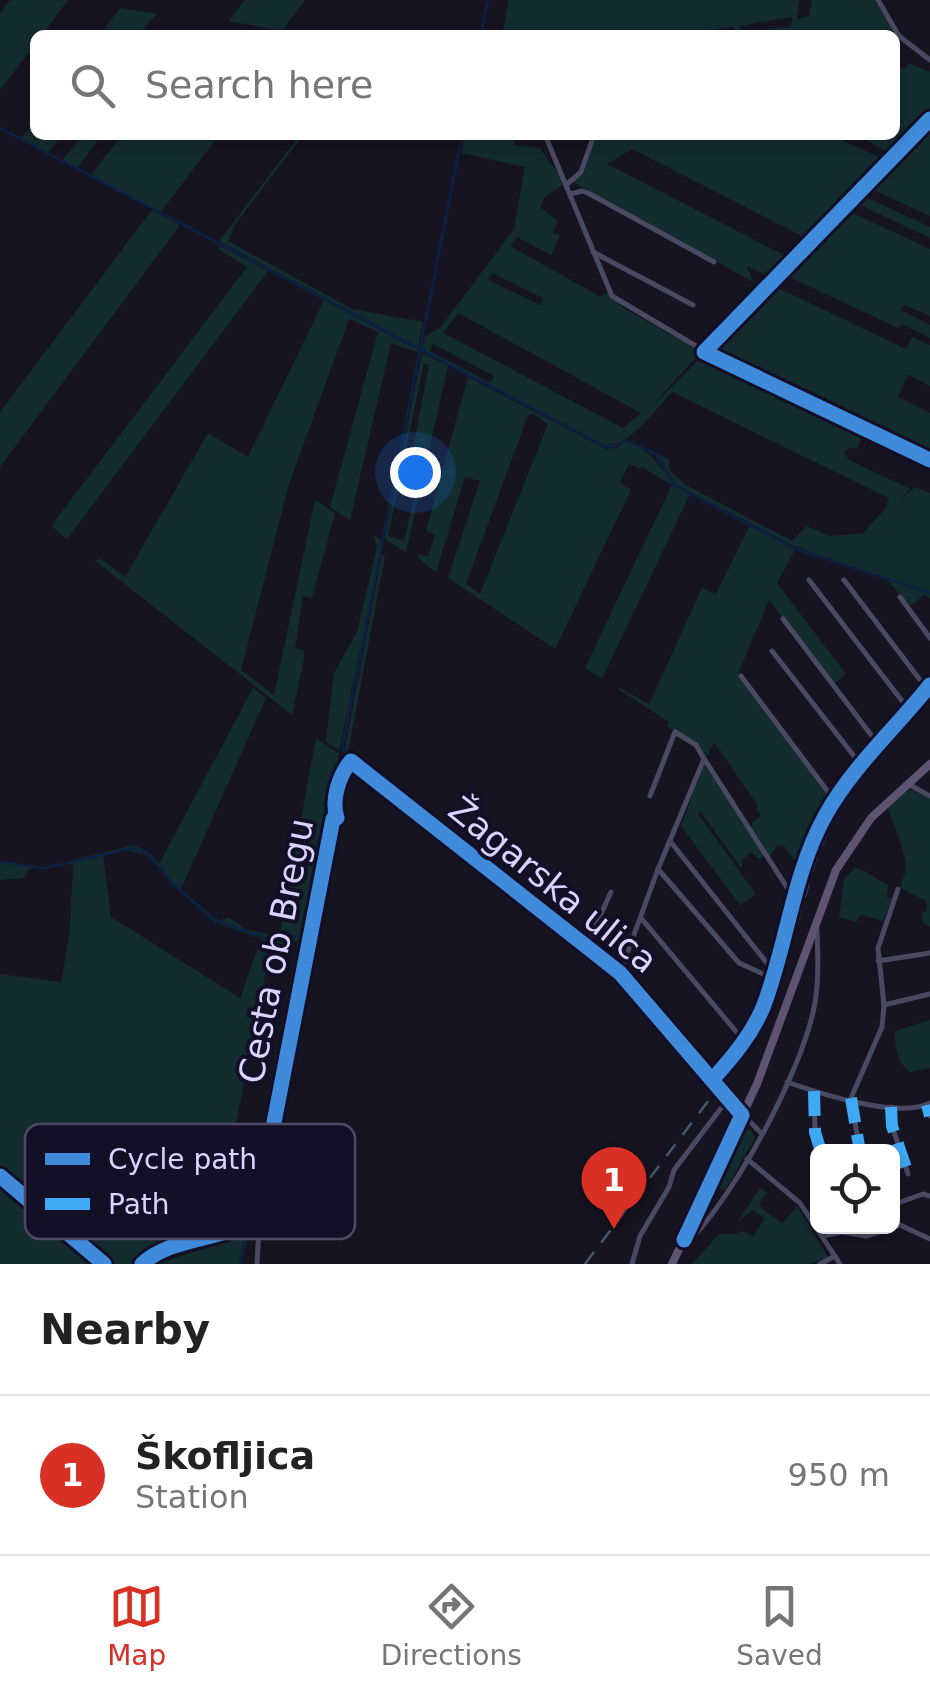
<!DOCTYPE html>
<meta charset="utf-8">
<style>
:root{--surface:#fff;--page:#f2f2f2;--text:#222;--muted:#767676;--line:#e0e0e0;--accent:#d93025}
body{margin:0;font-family:"DejaVu Sans",sans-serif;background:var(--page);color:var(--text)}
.controls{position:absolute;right:30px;bottom:30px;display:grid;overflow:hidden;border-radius:15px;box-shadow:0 5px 15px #0003}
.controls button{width:90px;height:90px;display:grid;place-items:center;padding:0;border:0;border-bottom:2px solid var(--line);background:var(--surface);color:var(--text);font:50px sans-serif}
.you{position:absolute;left:415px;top:472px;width:35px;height:35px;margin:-25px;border:8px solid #fff;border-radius:50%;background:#1a73e8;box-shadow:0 0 0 15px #1a73e833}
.badge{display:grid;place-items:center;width:65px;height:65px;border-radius:50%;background:var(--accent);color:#fff;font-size:32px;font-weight:700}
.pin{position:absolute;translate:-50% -82px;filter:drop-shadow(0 2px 5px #0008)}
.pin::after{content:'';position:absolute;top:52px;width:35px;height:30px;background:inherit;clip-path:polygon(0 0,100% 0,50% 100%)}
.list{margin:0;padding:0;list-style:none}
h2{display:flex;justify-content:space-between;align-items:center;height:130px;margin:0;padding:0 40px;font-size:42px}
h2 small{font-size:32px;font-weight:400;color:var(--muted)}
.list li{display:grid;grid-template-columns:65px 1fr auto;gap:30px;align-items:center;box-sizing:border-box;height:160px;padding:0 40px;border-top:2px solid var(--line)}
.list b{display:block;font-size:38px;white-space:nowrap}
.list p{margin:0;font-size:32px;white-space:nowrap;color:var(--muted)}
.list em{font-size:32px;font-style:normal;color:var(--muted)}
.icon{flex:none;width:55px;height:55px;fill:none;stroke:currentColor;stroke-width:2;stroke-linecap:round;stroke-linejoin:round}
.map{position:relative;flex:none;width:930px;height:1264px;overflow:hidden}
.search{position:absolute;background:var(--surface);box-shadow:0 5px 15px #0003;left:30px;right:30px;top:30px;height:110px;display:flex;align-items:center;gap:25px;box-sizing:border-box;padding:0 35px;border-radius:15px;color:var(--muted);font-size:38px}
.sheet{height:290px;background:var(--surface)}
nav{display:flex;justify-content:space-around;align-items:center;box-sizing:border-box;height:140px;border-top:2px solid var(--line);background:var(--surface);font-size:28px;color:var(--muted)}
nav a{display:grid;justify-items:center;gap:5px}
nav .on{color:var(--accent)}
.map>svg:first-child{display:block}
.green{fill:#132c2d;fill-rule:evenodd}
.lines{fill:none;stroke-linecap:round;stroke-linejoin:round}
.stream{stroke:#0d2144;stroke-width:2.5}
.minor{stroke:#4a4962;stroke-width:5}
.major{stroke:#5e5373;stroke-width:8}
.rail{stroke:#43596b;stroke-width:2.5;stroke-dasharray:15 12;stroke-linecap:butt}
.quiet{stroke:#3fa9f5;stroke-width:12;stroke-dasharray:25 12;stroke-linecap:butt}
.cycleway-casing{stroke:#130f26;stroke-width:21}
.cycleway{stroke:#408adc;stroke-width:15}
.labels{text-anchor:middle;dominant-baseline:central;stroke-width:8;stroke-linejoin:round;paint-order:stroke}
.street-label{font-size:35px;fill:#d9d4ff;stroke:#130f26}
.key{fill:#130f26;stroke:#4e4a67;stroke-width:2.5}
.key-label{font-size:28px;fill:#d9d4ff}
</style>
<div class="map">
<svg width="930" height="1264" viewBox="0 0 930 1264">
<rect width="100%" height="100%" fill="#161421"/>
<g class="green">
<polygon points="10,0 68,0 42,35 35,35 35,44 0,90 0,13"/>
<polygon points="245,0 305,0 282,31 229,21"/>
<path d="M509,0H799L797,19L809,16L812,0H874L893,29L889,35H787L786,32L736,35L734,27L663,35H502ZM792,17L791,27L740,32V26Z"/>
<polygon points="120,8 157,14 139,35 100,35"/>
<path d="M908,63L930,72V117L767,285L764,281L767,275L747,266L753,282L573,182L584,172L595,139L622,140L623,135H830L884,159L888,152L857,135H895V66L906,69ZM632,149L802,236V239L784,255L607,164Z"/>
<polygon points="35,121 35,135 62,135 48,153 22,138"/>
<polygon points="930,123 930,216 871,189 864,196 930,227 930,238 856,203 848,211 930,249 930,316 905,305 901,310 930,325 930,338 901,324 898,328 785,275 774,286 906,349 912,337 930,345 930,386 908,375 898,397 930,413 930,457 709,351"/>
<polygon points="82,135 102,135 77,168 63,160"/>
<polygon points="122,135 219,135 161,212 91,175"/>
<polygon points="300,135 303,135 234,226 228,241 352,309 423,322 418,347 219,241"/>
<path d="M465,135H518L513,145L540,148C548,161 558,170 564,184L545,197L540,207L558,221L553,233L560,235L551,255L517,237L510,246L601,297L608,291L622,307L701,352L648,410L705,354L864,432L857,449L850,447L844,453L849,460L910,489L899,501L915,487L930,493V599L925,594L910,606L886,579L794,546L675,484L658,454L669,459V469L684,484L792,541L807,526L829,536L863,533L885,509L889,498L672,392C654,411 632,445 605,445L422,350L425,336L440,328L514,229L525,167L461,153ZM492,273L543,298L541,305L488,280ZM458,313L641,413L623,428L443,333ZM433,344L494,376L491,383L430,351Z"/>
<polygon points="152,210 180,225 0,467 0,412"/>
<polygon points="220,246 268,271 67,539 51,526 247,267 218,249"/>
<polygon points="324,300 418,350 417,352 391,343 350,520 330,507 378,332 349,319 289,484 241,670 274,695 315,500 335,513 312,598 303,596 295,648 304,650 304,659 292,715 94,560 101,559 125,577 208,433 248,457"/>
<path d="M422,353L448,366L406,552L387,541L385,537ZM424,363L429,365L406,483L417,485L404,541L388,536Z"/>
<path d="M468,377L606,449L616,448L626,441C657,450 663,480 690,494L602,679L585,668L672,485L642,467L640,469L629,464L620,483L631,490L555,649L448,578L480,481L465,477L436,572L418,558L419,554L428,557L435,535L426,531ZM533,414L548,424L480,594L466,584L528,415Z"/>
<polygon points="750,525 795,550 777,583 846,674 834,684 769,600 738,674 831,798 802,871 783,845 777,846 769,857 752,832 752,823 761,816 756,809 758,806 714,742 706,758 699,746 667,726 669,722 618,689 620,688 649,704 702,588 716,594"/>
<polygon points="374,535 381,540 381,550 339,750 326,742 334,673 357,632 377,547"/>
<polygon points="382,554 385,557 348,752 344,753"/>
<path d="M253,688L266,698L181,889L216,919L221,921L229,917L245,929L279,937L316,738L339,754L247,1220L229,1223L221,1207L222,1182L217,1181L218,1201L209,1200L212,1210L218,1215L200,1220L198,1233L167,1243L139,1264H107L0,1173V974L61,982L69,937L73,870L72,864L28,869L25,878L0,880V861L45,867L134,845L150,853L159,864ZM125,850L148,855L171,883L213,921L261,939L240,998L111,917L103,855ZM298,941L254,1172L227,1169L271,946Z"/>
<polygon points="704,763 764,856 759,859 752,852 742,860 742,869 701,812 698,814 756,894 740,905 681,826"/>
<path d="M908,789L930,798V927L923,923L922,914L927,909L926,901L901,888C901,883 903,878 905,873C909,860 893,820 887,808Z"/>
<path d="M854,868C864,868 879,881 888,885L887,897L892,898L883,921L860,915L856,922L839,917L844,880Z"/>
<path d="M930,1020V1068L910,1072C896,1062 895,1047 895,1031Z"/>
<polygon points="744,1127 751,1131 755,1138 725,1190 717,1186"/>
<polygon points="0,1180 99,1264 0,1264"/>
<polygon points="760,1188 767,1192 760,1202 761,1208 782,1223 795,1209 796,1204 828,1257 810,1264 692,1264 719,1234 736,1234 741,1231 753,1236 765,1218 752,1210 737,1223"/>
<polygon points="245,1235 239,1264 157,1264"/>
</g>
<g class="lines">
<g class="stream">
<polyline points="481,35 488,0"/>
<polyline points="0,128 604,446 615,446 625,440 656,454 674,485 796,549 930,593"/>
<polyline points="346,752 342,749 462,135"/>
<polyline points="351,757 563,922"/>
<polyline points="352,767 547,919"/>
<polyline points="0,862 45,868 133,848 149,854 173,884 213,919 267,939 304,935"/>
<polyline points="241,1264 340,759 346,763"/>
</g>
<g class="minor">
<polyline points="878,0 899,36 930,60"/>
<polyline points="545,135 612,296 723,362 930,460"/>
<polyline points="566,185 581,172 594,135"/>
<polyline points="570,194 582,191 588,193 714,262"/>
<polyline points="593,252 693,305"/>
<polyline points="809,580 909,710"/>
<polyline points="844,580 927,689"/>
<polyline points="900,597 930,638"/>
<polyline points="783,619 878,744"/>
<polyline points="772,651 861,765"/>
<polyline points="741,676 835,801"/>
<polyline points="705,760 795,900"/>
<polyline points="910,785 930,796"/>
<path d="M337,818C331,800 339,775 351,761L620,973L728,1099L761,1133"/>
<polyline points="670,841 774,972"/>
<polyline points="658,869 739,963 772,978"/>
<polyline points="641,918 744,1041"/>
<polyline points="587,945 611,892"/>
<polyline points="878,961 930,953"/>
<polyline points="620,973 658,869 704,759 696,745 675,732 650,796"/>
<polyline points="884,1005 930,994"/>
<path d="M712,1080C732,1058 753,1033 764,1005C787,944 793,874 825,816C852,767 895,729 930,685"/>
<path d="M787,1082C821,1094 899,1119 930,1103"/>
<polyline points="814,1091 815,1132 821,1152"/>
<polyline points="927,1105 930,1116"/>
<polyline points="891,1107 892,1126 908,1174"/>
<polyline points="860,1152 851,1098 882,1027 884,1005 878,948 898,889"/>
<polyline points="747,1159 800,1203 840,1264"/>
<polyline points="0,1176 104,1264"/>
<polyline points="892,1205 923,1194 930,1196"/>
<polyline points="827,1235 842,1232 866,1236 900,1225 930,1239"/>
<path d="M679,1251C730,1206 800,1076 814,1008C819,984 818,955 817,930"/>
<polyline points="257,1264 259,1227"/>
<polyline points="632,1264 640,1236 669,1187 674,1170 728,1099"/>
<polyline points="820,1264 835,1256"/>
</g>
<polyline class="major" points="672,1264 757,1084 836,870 871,818 930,764"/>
<polyline class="rail" points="585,1264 752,1043 778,988 815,862 831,822 865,771 930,695"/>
<g class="quiet">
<polyline points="814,1091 815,1132 821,1152"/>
<polyline points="851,1098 860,1152"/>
<polyline points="927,1105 930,1116"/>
<polyline points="891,1107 892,1126 908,1174"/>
<polyline points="267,1211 274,1216 321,1219"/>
</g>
<g class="cycleway-casing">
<g id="cycleway">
<polyline points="930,119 704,352 930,460"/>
<path d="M712,1080C732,1058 753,1033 764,1005C787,944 793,874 825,816C852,767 895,729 930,685"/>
<polyline points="0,1176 104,1264"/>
<path d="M142,1264C173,1235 232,1241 256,1215L333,819L337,818C331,800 339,775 351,761L620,973L742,1115L684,1240"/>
</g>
</g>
<use href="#cycleway" class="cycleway"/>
</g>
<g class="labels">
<g class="street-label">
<text transform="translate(553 885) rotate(39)">Žagarska ulica</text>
<text transform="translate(276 951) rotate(-79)">Cesta ob Bregu</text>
</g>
</g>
<rect x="25" y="1124" width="330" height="115" rx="15" class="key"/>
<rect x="45" y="1153" width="45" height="12" fill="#408adc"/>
<rect x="45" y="1198" width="45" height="12" fill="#3fa9f5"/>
<g class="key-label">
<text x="108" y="1169">Cycle path</text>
<text x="108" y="1214">Path</text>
</g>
</svg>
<div class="controls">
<button><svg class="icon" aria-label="locate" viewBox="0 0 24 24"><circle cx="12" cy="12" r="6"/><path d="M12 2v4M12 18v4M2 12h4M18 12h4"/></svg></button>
</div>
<div class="you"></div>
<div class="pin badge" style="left:614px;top:1229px">1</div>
<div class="search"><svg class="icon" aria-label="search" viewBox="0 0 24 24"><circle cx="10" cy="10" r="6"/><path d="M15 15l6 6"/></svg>Search here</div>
</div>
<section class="sheet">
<h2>Nearby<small></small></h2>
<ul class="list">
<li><span class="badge">1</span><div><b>Škofljica</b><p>Station</p></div><em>950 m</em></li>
</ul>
</section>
<nav>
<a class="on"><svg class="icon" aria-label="map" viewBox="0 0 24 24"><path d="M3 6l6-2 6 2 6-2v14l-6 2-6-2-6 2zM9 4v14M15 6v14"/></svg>Map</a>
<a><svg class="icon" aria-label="directions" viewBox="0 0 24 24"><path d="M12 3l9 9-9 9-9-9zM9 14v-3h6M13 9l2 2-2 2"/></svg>Directions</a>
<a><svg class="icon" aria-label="saved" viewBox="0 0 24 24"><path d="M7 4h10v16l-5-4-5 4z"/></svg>Saved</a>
</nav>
